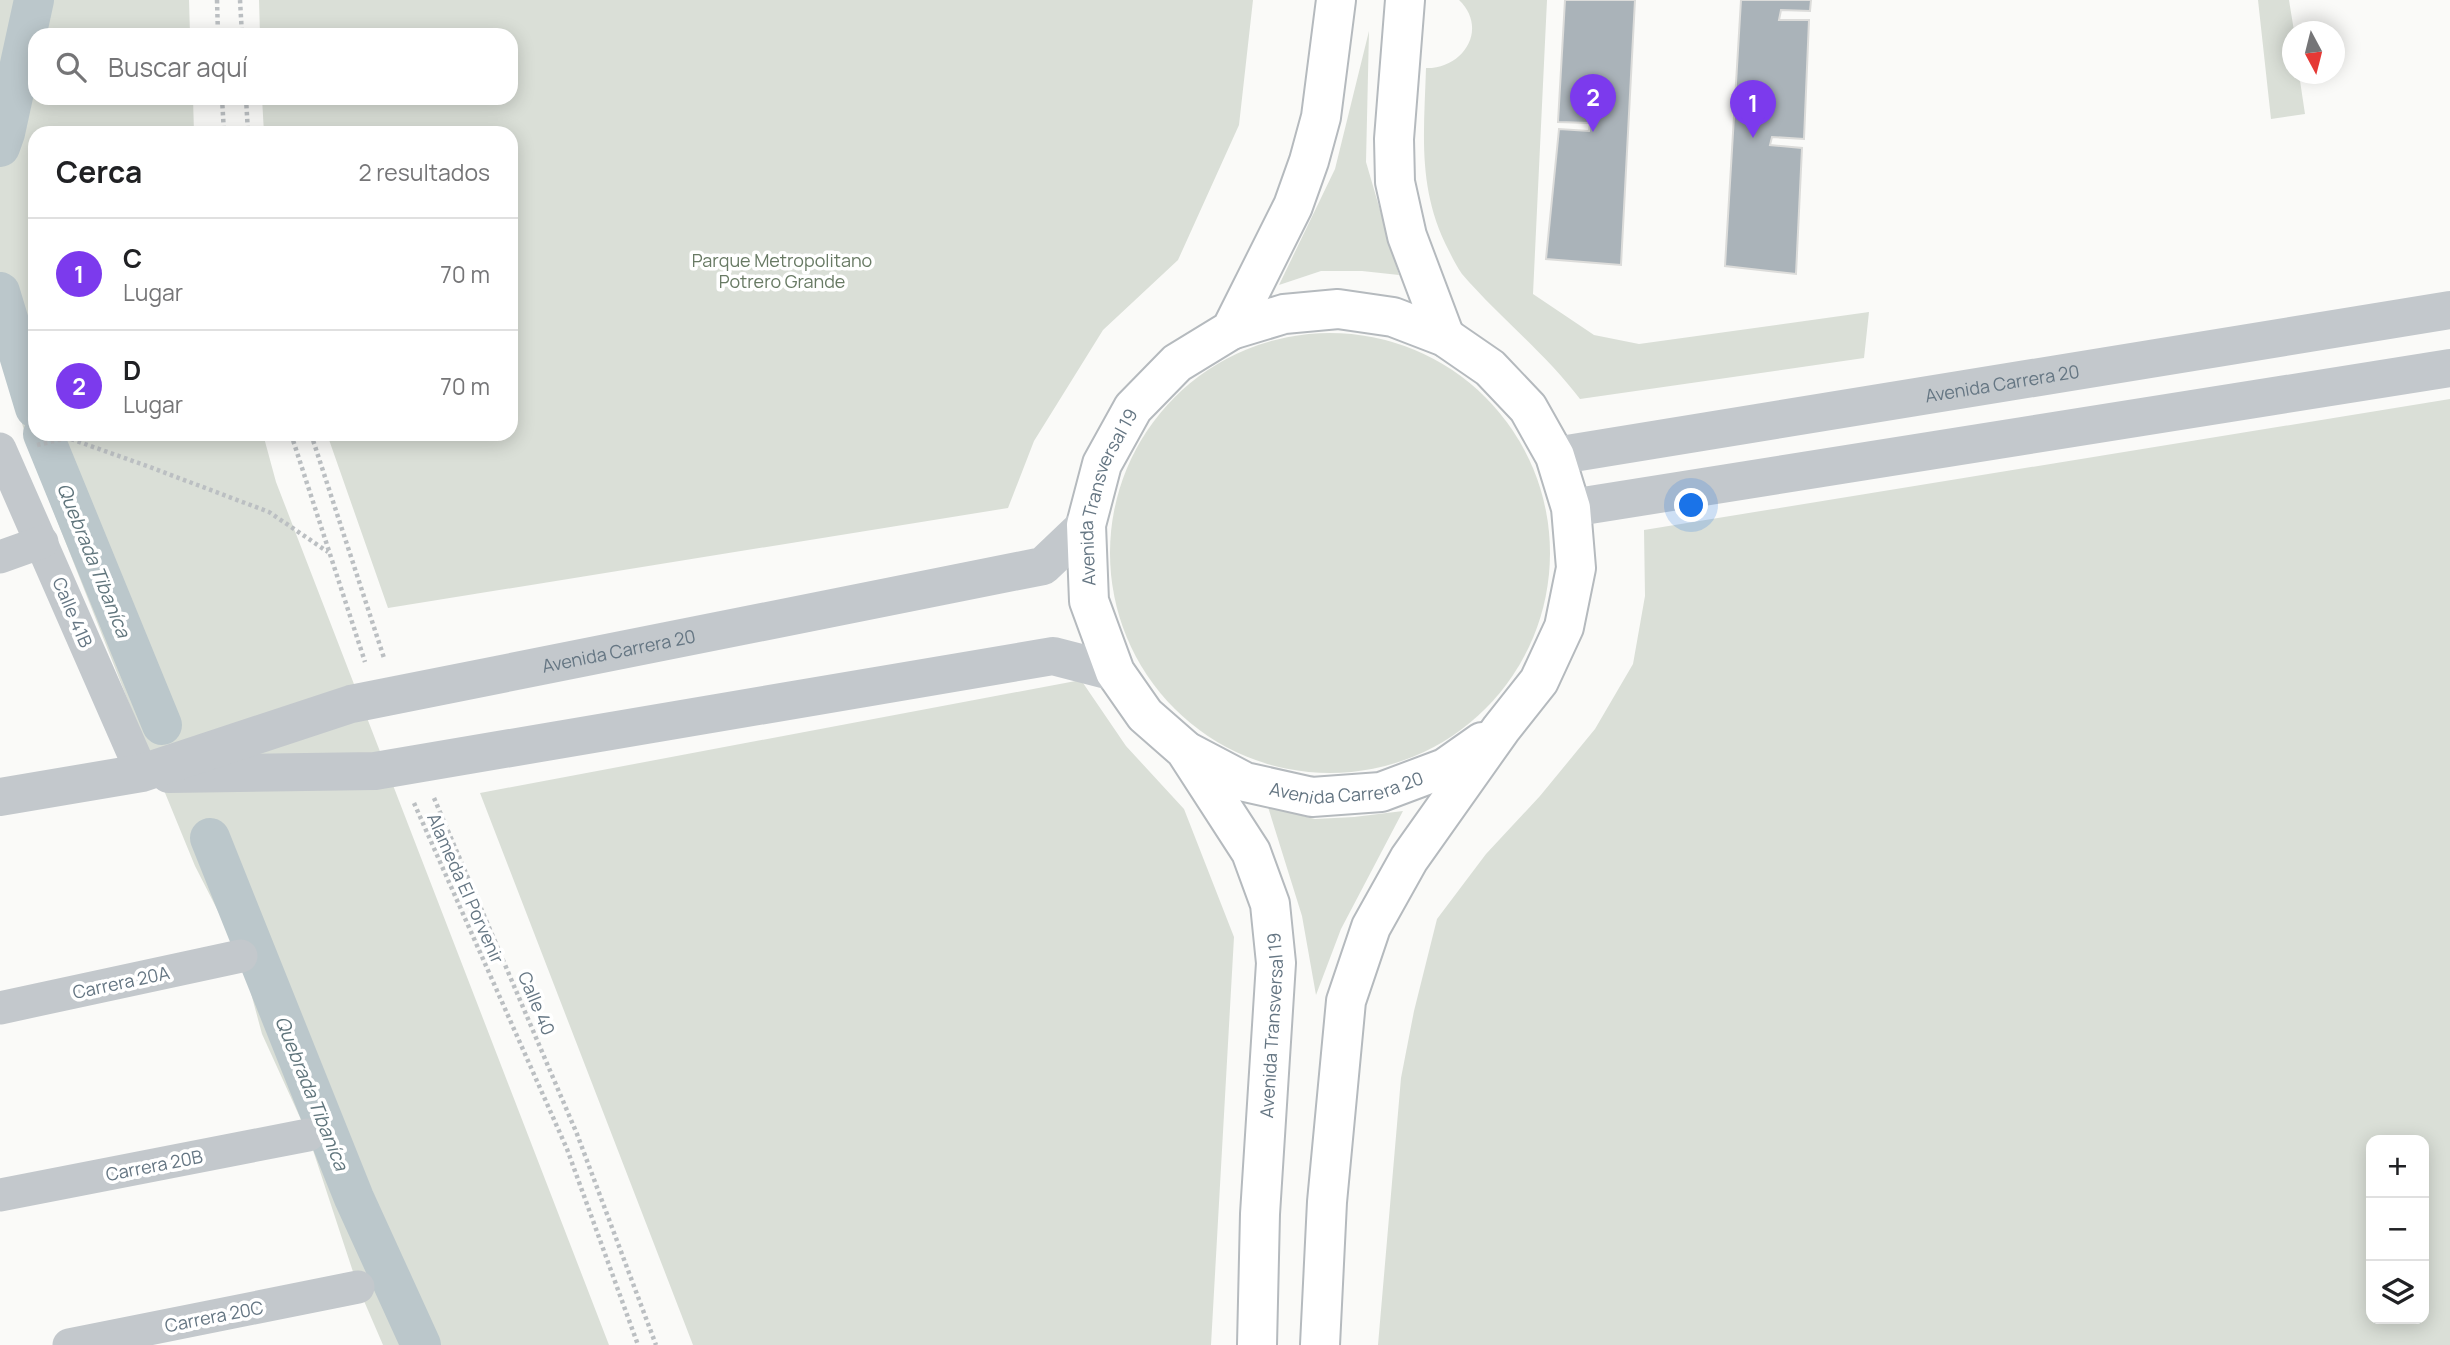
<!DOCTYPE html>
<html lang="es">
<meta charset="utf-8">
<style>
:root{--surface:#fff;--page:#f2f2f2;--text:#202124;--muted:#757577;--line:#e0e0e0;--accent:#7c3aed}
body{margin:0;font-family:Manrope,sans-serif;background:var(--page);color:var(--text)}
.controls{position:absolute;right:21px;bottom:21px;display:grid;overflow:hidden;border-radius:14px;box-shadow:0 4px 18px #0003}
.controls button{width:63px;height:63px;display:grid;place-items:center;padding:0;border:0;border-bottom:2px solid var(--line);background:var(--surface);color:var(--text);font:35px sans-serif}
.compass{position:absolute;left:2282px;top:21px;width:63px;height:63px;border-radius:50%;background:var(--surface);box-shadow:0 4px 18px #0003;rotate:173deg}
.you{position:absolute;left:1692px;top:506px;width:24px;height:24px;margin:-18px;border:5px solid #fff;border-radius:50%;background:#1a73e8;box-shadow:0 0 0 10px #1a73e833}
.badge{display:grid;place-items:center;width:46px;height:46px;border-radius:50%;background:var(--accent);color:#fff;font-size:23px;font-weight:700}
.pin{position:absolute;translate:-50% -58px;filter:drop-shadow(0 2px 4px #0008)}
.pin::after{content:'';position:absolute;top:37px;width:24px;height:21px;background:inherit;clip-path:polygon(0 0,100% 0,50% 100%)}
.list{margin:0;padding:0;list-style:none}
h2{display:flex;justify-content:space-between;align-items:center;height:91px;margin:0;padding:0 28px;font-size:30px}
h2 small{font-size:23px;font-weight:400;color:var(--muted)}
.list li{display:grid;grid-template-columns:46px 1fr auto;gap:21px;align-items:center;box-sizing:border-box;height:112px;padding:0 28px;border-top:2px solid var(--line)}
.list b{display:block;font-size:26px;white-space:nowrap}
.list p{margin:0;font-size:23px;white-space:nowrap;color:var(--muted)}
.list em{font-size:23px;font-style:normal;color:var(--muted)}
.icon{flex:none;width:38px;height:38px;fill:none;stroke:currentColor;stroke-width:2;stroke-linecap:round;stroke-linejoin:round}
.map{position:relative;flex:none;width:2450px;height:1345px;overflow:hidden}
.search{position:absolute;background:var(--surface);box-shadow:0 4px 18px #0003;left:28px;top:28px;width:490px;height:77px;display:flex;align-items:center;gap:18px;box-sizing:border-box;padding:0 24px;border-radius:21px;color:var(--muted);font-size:26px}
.panel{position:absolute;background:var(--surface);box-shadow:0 4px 18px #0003;left:28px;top:126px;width:490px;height:315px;border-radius:21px}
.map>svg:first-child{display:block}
.green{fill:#dadfd7;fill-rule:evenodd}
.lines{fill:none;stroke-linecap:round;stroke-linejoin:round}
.canal{stroke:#bbc7cb;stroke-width:40}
.building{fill:#aab3b9;stroke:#dcdcda;stroke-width:2}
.primary-casing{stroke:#b5babe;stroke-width:42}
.path{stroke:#bbbfc2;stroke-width:4.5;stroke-dasharray:3.5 3.5;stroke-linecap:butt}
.minor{stroke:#c3c8cc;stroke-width:33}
.tertiary{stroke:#c3c8cc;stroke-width:38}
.primary{stroke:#fff;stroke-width:38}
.labels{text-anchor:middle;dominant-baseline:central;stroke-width:7;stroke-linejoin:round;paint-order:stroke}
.park-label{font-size:18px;fill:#687a64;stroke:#fff}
.street-label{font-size:18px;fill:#657683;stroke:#fff}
.water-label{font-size:19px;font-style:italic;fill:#60757c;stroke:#fff}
</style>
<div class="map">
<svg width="2450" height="1345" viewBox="0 0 2450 1345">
<rect width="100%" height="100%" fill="#fafaf8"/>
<g class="green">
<polygon points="0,0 189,0 190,35 35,35 35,98 193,98 194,133 35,133 35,434 263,434 276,482 609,1345 383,1345 358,1287 308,1135 262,1034 241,956 195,866 145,744 34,462 0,353"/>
<polygon points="259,0 1253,0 1239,125 1178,260 1103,330 1034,441 1008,508 388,608 327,434 511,434 511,133 264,133 262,98 511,98 511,35 260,35"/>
<path d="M1459,0H1547L1533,294L1594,335L1639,344L1869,312L1864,358L1580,399C1545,353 1500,318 1462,274C1457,267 1453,259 1449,251C1417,189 1424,135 1426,68C1463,69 1489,29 1459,0Z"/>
<polygon points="2258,0 2289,0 2294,31 2292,74 2299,74 2305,114 2271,119"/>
<polygon points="1369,31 1366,162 1399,275 1362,271 1321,271 1279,285 1335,169"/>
<circle cx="1330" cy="553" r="220"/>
<path d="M2450,399V1345H1378L1401,1078L1414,1011L1437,919L1486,854L1540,796L1595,729L1633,664L1645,596L1644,530ZM2371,1140H2424V1319H2371Z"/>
<polygon points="1081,680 1126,746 1184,809 1234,937 1211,1345 693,1345 480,793"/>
<polygon points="1268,807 1315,819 1354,817 1403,811 1341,929 1316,995 1302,916"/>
</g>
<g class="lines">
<g class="canal">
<polyline points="0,147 5,133 34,0"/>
<polyline points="0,292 35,408"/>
<polyline points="43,434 162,725"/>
<polyline points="210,838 354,1198 421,1345"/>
</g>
</g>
<g class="building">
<polygon points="1565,0 1635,0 1621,265 1546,259 1559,129 1589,131 1590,123 1558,122"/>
<polygon points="1741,0 1811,0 1810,11 1781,10 1779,20 1809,20 1804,139 1772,137 1770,145 1802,148 1796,274 1725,266"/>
</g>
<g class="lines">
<g class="primary-casing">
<g id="primary">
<polyline points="1405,0 1394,139 1395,182 1407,236 1445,337"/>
<polyline points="1231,330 1284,314 1338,309 1393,317 1445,337 1490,368 1528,408 1555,456 1571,508 1576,568 1564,627 1539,681 1501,729 1409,859 1371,927 1346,1001 1327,1202 1320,1345"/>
<path id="s3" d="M1190,753L1245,782L1312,797L1381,792L1445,768L1482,742"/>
<path id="s4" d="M1257,1345L1260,1214L1276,963L1270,904L1251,852L1185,750L1145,715L1115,672L1089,601L1086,525L1102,464L1133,408L1177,363L1231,330L1293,206L1309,161L1321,117L1336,0"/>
</g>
</g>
<g class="path">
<polyline points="217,0 218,35"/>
<polyline points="240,0 242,35"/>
<polyline points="222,98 224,133"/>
<polyline points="246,98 248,133"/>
<polyline points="291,434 365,662"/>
<polyline points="311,434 384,658"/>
<polyline points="37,445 68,438 147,466 269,512 328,552"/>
<polyline points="434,798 577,1134 656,1345"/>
<polyline points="414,803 567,1149 638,1345"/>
</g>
<g class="minor">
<polyline points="0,449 142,773"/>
<polyline points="0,557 42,542"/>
<polyline points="0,1008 241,956"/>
<polyline points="0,1195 308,1135"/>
<polyline points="69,1345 358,1287"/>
</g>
<g class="tertiary">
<path id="s1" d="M1555,456L2450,310"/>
<polyline points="1571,508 2450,368"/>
<polyline points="169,774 375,771 1053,656 1115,672"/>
<path id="s2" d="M0,797L142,773L351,704L1043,566L1086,525"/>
</g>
<use href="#primary" class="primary"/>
</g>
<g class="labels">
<g class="park-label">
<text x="782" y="260">Parque Metropolitano<tspan x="782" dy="21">Potrero Grande</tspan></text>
</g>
<g class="street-label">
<text stroke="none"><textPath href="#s1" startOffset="453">Avenida Carrera 20</textPath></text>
<text stroke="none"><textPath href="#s4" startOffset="908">Avenida Transversal 19</textPath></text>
<text transform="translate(73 612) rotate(67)">Calle 41B</text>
<text stroke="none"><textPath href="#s2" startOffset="637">Avenida Carrera 20</textPath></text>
<text stroke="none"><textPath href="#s3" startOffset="166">Avenida Carrera 20</textPath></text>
<text transform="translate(466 888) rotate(66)">Alameda El Porvenir</text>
<text transform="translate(121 982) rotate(-12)">Carrera 20A</text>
<text transform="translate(537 1003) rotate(67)">Calle 40</text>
<text stroke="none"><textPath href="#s4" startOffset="320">Avenida Transversal 19</textPath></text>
<text transform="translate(154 1165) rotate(-11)">Carrera 20B</text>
<text transform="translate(214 1316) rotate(-11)">Carrera 20C</text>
</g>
<g class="water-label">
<text transform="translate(94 560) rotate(68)">Quebrada Tibaníca</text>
<text transform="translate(312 1093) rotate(68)">Quebrada Tibaníca</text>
</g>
</g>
</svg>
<div class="controls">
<button>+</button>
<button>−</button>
<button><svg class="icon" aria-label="layers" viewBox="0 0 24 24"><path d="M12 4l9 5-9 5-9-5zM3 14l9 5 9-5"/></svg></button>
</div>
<svg class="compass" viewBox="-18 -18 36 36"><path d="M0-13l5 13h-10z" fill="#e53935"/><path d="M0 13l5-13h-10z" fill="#757577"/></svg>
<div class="you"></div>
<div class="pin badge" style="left:1753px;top:138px">1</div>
<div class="pin badge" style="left:1593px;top:132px">2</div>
<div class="search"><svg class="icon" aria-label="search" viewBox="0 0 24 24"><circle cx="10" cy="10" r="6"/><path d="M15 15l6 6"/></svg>Buscar aquí</div>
<section class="panel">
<h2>Cerca<small>2 resultados</small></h2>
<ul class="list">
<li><span class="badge">1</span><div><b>C</b><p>Lugar</p></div><em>70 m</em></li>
<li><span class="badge">2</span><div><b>D</b><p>Lugar</p></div><em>70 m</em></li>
</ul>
</section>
</div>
